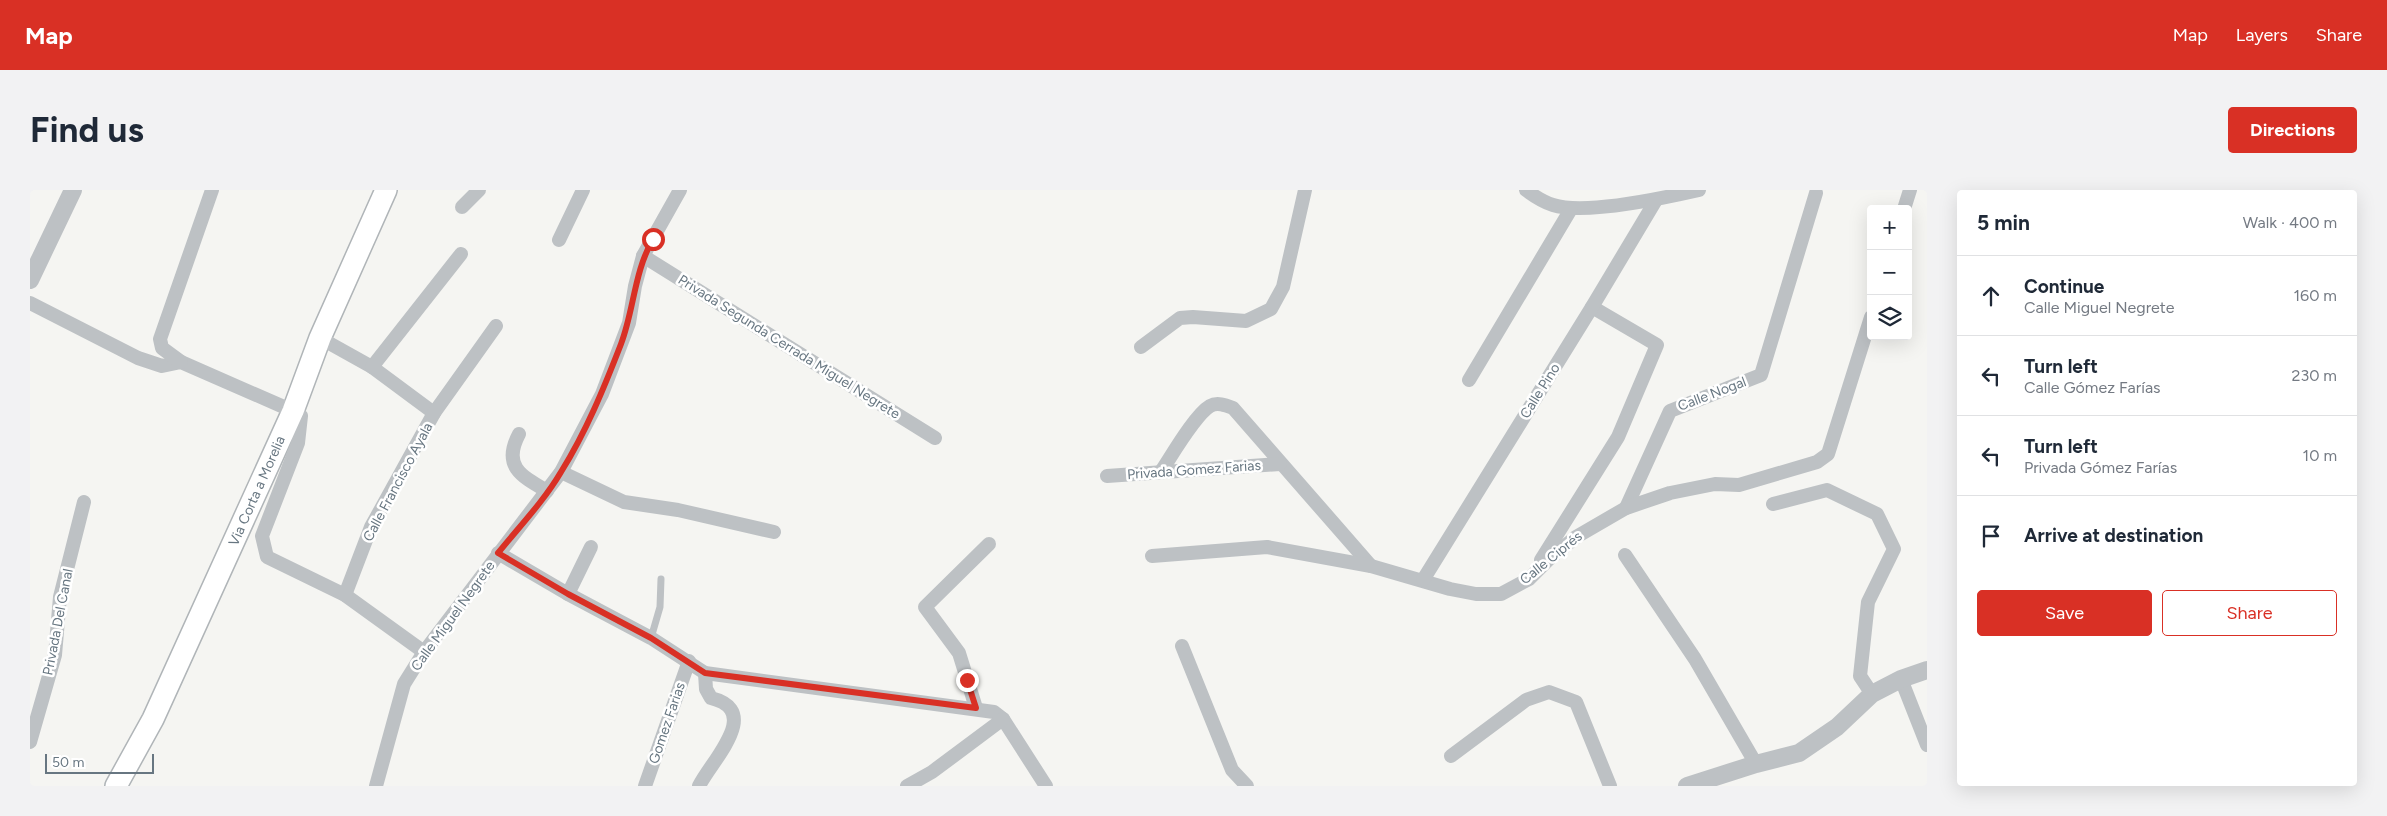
<!DOCTYPE html>
<meta charset="utf-8">
<style>
:root{--surface:#fff;--page:#f2f2f3;--text:#1f2937;--muted:#747a83;--line:#e0e1e3;--accent:#d93025}
body{margin:0;font-family:Figtree,sans-serif;background:var(--page);color:var(--text)}
.controls{position:absolute;right:15px;top:15px;display:grid;overflow:hidden;border-radius:5px;box-shadow:0 5px 20px #0002}
.controls button{width:45px;height:45px;display:grid;place-items:center;padding:0;border:0;border-bottom:1px solid var(--line);background:var(--surface);color:var(--text);font:25px sans-serif}
.scale{position:absolute;left:15px;bottom:12px;width:109px;box-sizing:border-box;padding-left:5px;border:2px solid #677681;border-top:0;font-size:14px;line-height:18px;white-space:nowrap;color:#677681;-webkit-text-stroke:4px #fff;paint-order:stroke}
.stop{position:absolute;width:15px;height:15px;margin:-11px;border:4px solid #d93025;border-radius:50%;background:#fff}
.stop.end{background:#d93025;border-color:#fff;box-shadow:0 1px 5px #0008}
.list{margin:0;padding:0;list-style:none}
h2{display:flex;justify-content:space-between;align-items:center;height:65px;margin:0;padding:0 20px;font-size:21px}
h2 small{font-size:16px;font-weight:400;color:var(--muted)}
.list li{display:grid;grid-template-columns:32px 1fr auto;gap:15px;align-items:center;box-sizing:border-box;height:80px;padding:0 20px;border-top:1px solid var(--line)}
.list b{display:block;font-size:19px;white-space:nowrap}
.list p{margin:0;font-size:16px;white-space:nowrap;color:var(--muted)}
.list em{font-size:16px;font-style:normal;color:var(--muted)}
.actions{display:flex;gap:10px;padding:15px 20px}
.actions a{flex:1;padding:11px 0;border:1px solid var(--accent);border-radius:5px;text-align:center;font-size:18px;color:var(--accent)}
.actions .main{background:var(--accent);color:#fff}
.icon{flex:none;width:28px;height:28px;fill:none;stroke:currentColor;stroke-width:2;stroke-linecap:round;stroke-linejoin:round}
.map{position:relative;flex:none;width:1897px;height:596px;overflow:hidden;border-radius:5px}
header{display:flex;align-items:center;gap:30px;box-sizing:border-box;height:70px;padding:0 25px;background:var(--accent);color:#fff}
header strong{font-size:24px}
nav{display:flex;gap:28px;margin-inline-start:auto;font-size:18px}
.intro{display:flex;align-items:center;justify-content:space-between;box-sizing:border-box;height:120px;padding:0 30px}
h1{margin:0;font-size:35px}
.button{padding:12px 22px;border-radius:5px;background:var(--accent);color:#fff;font-size:18px;font-weight:700}
main{display:flex;gap:30px;padding:0 30px}
aside{flex:1;background:var(--surface);border-radius:5px;box-shadow:0 5px 20px #0002}
.map>svg:first-child{display:block}
.lines{fill:none;stroke-linecap:round;stroke-linejoin:round}
.primary-casing{stroke:#b0b5b8;stroke-width:24}
.service{stroke:#bdc1c4;stroke-width:7}
.minor{stroke:#bdc1c4;stroke-width:14}
.tertiary{stroke:#bdc1c4;stroke-width:18}
.primary{stroke:#fff;stroke-width:21}
.route{stroke:#d93025;stroke-width:6}
.labels{text-anchor:middle;dominant-baseline:central;stroke-width:5;stroke-linejoin:round;paint-order:stroke}
.street-label{font-size:14px;fill:#677681;stroke:#fff}
</style>
<header>
<strong>Map</strong>
<nav><a>Map</a><a>Layers</a><a>Share</a></nav>
</header>
<div class="intro"><h1>Find us</h1><a class="button">Directions</a></div>
<main>
<div class="map">
<svg width="1897" height="596" viewBox="0 0 1897 596">
<rect width="100%" height="100%" fill="#f5f5f2"/>
<g class="lines">
<g class="primary-casing">
<polyline id="primary" points="86,596 123,529 263,221 290,148 356,0"/>
</g>
<polyline class="service" points="621,448 630,417 631,389"/>
<g class="minor">
<path d="M1496,0C1504,6 1513,12 1523,15C1555,25 1634,8 1669,0"/>
<polyline points="432,17 449,0"/>
<polyline points="1874,19 1880,0"/>
<polyline points="529,50 553,0"/>
<polyline points="613,66 905,248"/>
<polyline points="0,113 108,168 132,176 151,172 263,221 271,226 268,253 232,346 237,367 315,405 394,462"/>
<polyline points="290,148 342,177 404,223"/>
<polyline points="1111,157 1150,128 1163,127 1216,131 1241,119 1253,97 1275,0"/>
<polyline points="151,172 132,158 130,149 182,0"/>
<polyline points="342,177 431,64"/>
<polyline points="1439,190 1541,19"/>
<path d="M489,244C472,276 491,286 517,301"/>
<path d="M1132,280C1142,265 1165,225 1180,216C1187,212 1195,215 1203,218L1341,376"/>
<polyline points="531,282 594,312 648,320 744,342"/>
<polyline points="1077,286 1250,274"/>
<polyline points="1743,314 1797,300 1847,324 1864,359 1838,412 1830,486 1842,504"/>
<polyline points="1596,318 1640,221 1731,185 1786,3"/>
<polyline points="468,363 538,404 621,448 675,483 964,522 973,529 1016,596"/>
<polyline points="1595,365 1665,469 1726,574"/>
<polyline points="1122,366 1237,357 1341,376 1420,399 1446,404 1471,404 1499,389 1519,369 1546,347 1596,318 1640,303 1685,294 1709,295 1787,272 1798,264 1841,127"/>
<polyline points="1511,370 1588,247 1627,155 1562,117"/>
<polyline points="1393,390 1562,117 1626,10"/>
<polyline points="538,404 561,357"/>
<polyline points="315,405 341,337 404,223 466,136"/>
<polyline points="1152,456 1202,580 1217,596"/>
<polyline points="1871,489 1897,555"/>
<polyline points="946,518 929,463 895,417 959,354"/>
<polyline points="0,552 25,465 30,407 54,312"/>
<polyline points="1421,566 1496,510 1519,502 1546,512 1580,596"/>
<polyline points="346,596 374,494 394,462 531,282 572,204 599,133 605,96 613,66 650,0"/>
<polyline points="615,596 659,471"/>
<path d="M669,596C682,570 733,521 681,508L676,499L675,483"/>
<polyline points="877,596 902,582 973,529"/>
</g>
<g class="tertiary">
<polyline points="0,90 43,0"/>
<polyline points="1657,596 1726,574 1769,563 1807,537 1842,504 1871,489 1897,480"/>
</g>
<use href="#primary" class="primary"/>
</g>
<g class="lines">
<path class="route" d="M623,49C604,82 604,120 591,154C574,198 556,242 531,282C514,311 489,337 468,363L538,404L621,448L675,483L946,518L937,490"/>
</g>
<g class="labels">
<g class="street-label">
<text transform="translate(759 157) rotate(32)">Privada Segunda Cerrada Miguel Negrete</text>
<text transform="translate(1510 201) rotate(-58)">Calle Pino</text>
<text transform="translate(1682 204) rotate(-21)">Calle Nogal</text>
<text transform="translate(1164 280) rotate(-4)">Privada Gomez Farias</text>
<text transform="translate(368 292) rotate(-62)">Calle Francisco Ayala</text>
<text transform="translate(227 301) rotate(-66)">Via Corta a Morelia</text>
<text transform="translate(1521 368) rotate(-39)">Calle Ciprés</text>
<text transform="translate(423 426) rotate(-54)">Calle Miguel Negrete</text>
<text transform="translate(28 432) rotate(-79)">Privada Del Canal</text>
<text transform="translate(637 533) rotate(-71)">Gomez Farias</text>
</g>
</g>
</svg>
<div class="controls">
<button>+</button>
<button>−</button>
<button><svg class="icon" aria-label="layers" viewBox="0 0 24 24"><path d="M12 4l9 5-9 5-9-5zM3 14l9 5 9-5"/></svg></button>
</div>
<div class="scale">50 m</div>
<div class="stop" style="left:623px;top:49px"></div>
<div class="stop end" style="left:937px;top:490px"></div>
</div>
<aside>
<h2>5 min<small>Walk · 400 m</small></h2>
<ul class="list">
<li><svg class="icon" aria-label="ahead" viewBox="0 0 24 24"><path d="M12 20V5M6 11l6-6 6 6"/></svg><div><b>Continue</b><p>Calle Miguel Negrete</p></div><em>160 m</em></li>
<li><svg class="icon" aria-label="left" viewBox="0 0 24 24"><path d="M17 20v-9H6M10 6l-5 5 5 5"/></svg><div><b>Turn left</b><p>Calle Gómez Farías</p></div><em>230 m</em></li>
<li><svg class="icon" aria-label="left" viewBox="0 0 24 24"><path d="M17 20v-9H6M10 6l-5 5 5 5"/></svg><div><b>Turn left</b><p>Privada Gómez Farías</p></div><em>10 m</em></li>
<li><svg class="icon" aria-label="arrive" viewBox="0 0 24 24"><path d="M6 21V4h12l-3 4 3 4H6"/></svg><div><b>Arrive at destination</b></div></li>
</ul>
<div class="actions"><a class="main">Save</a><a>Share</a></div>
</aside>
</main>
